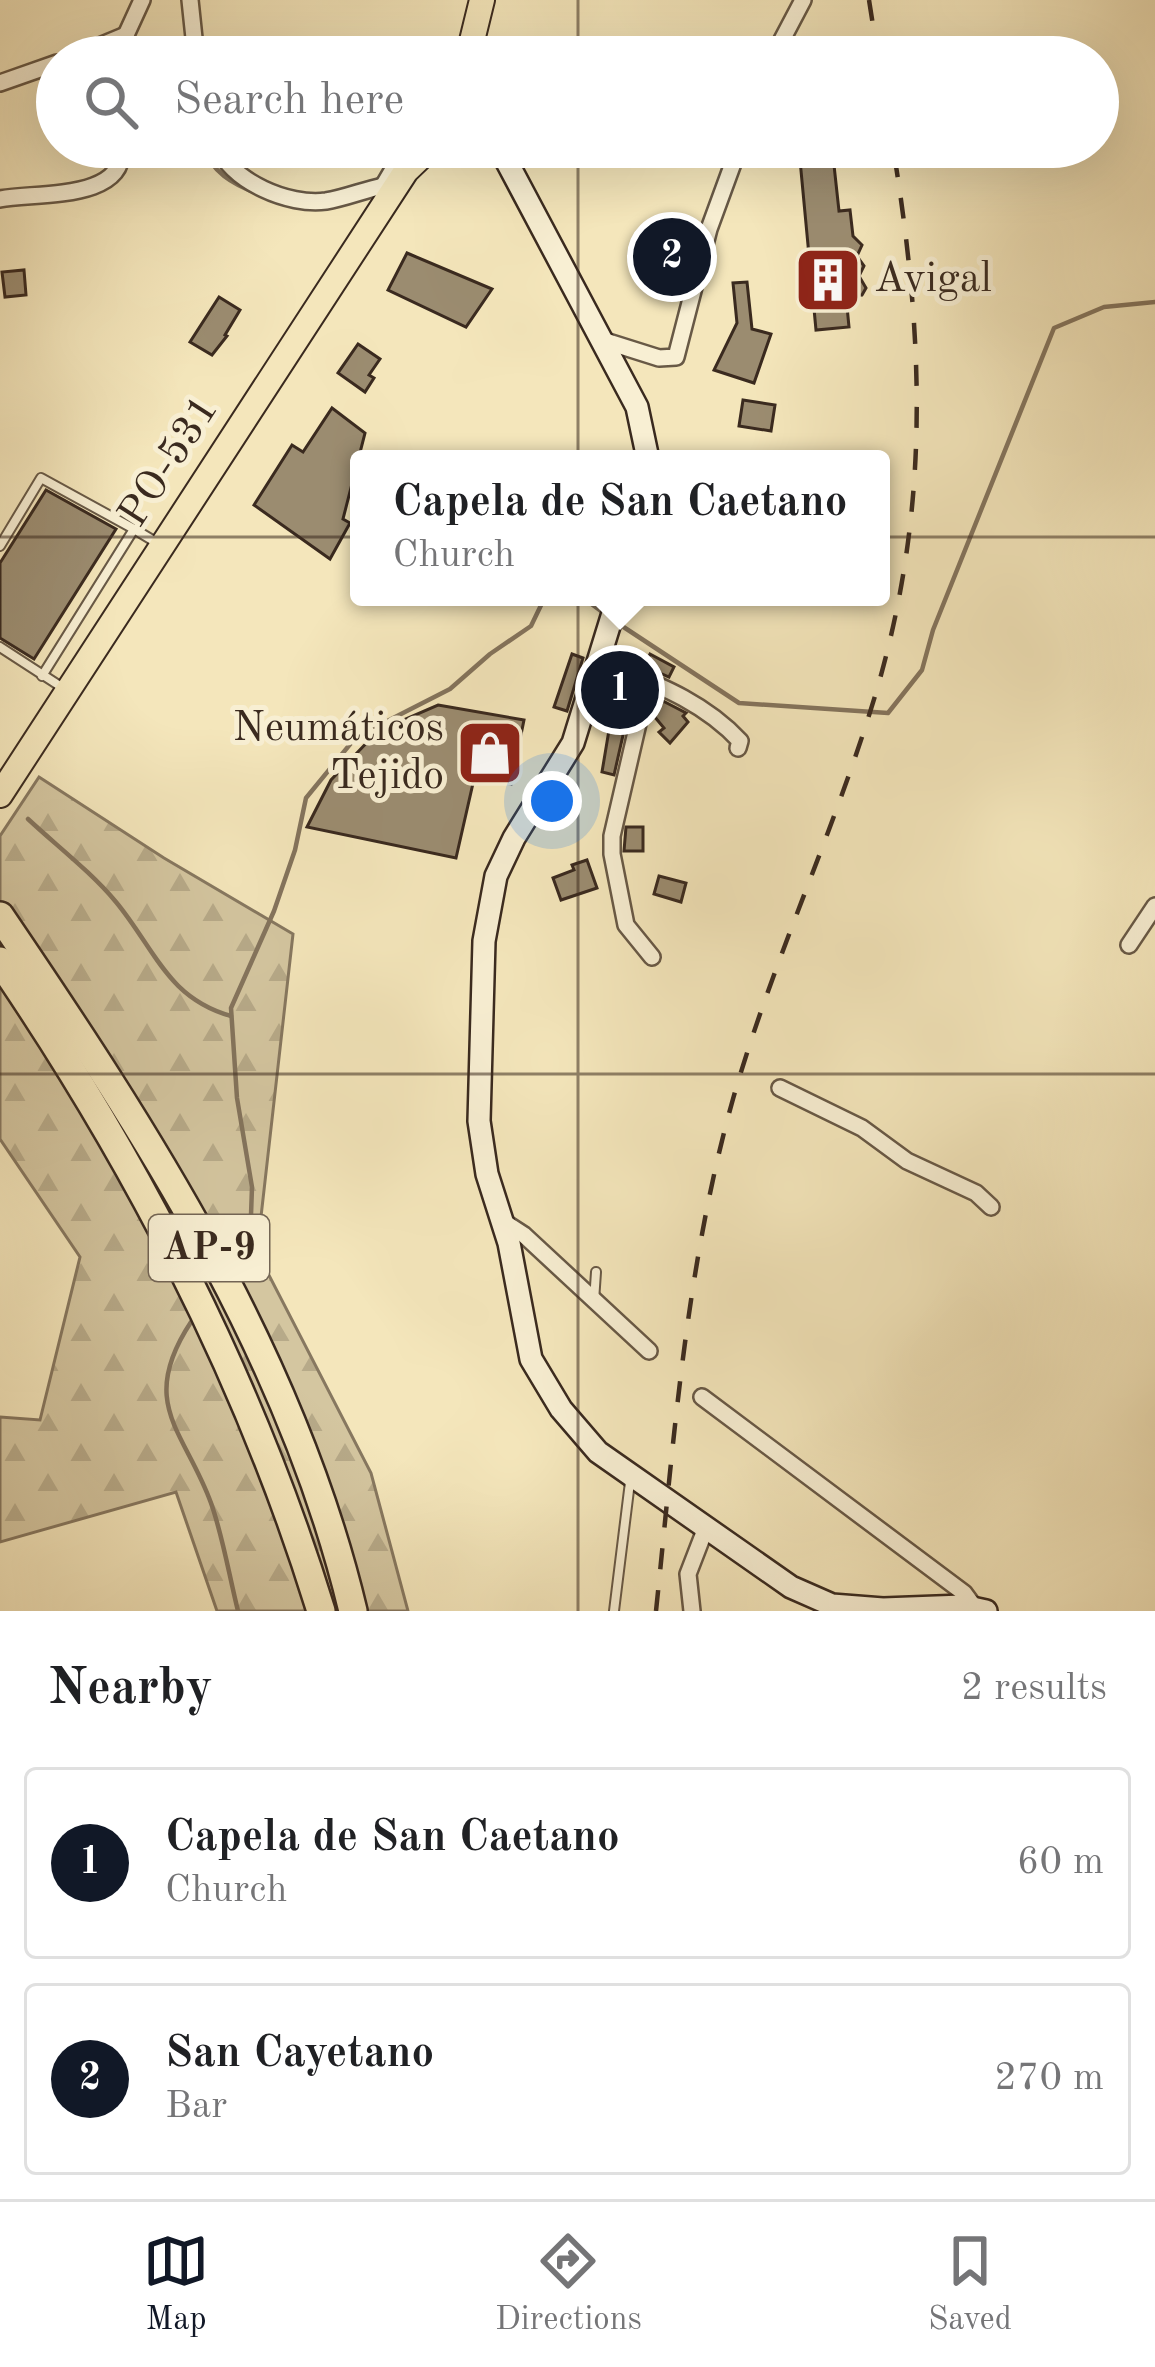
<!DOCTYPE html>
<meta charset="utf-8">
<style>
:root{--surface:#fff;--page:#f2f2f2;--text:#202124;--muted:#757577;--line:#e0e0e0;--accent:#111827}
body{margin:0;font-family:"Old Standard TT",serif;background:var(--page);color:var(--text)}
.you{position:absolute;left:552px;top:801px;width:42px;height:42px;margin:-30px;border:9px solid #fff;border-radius:50%;background:#1a73e8;box-shadow:0 0 0 18px #1a73e833}
.badge{display:grid;place-items:center;width:78px;height:78px;border-radius:50%;background:var(--accent);color:#fff;font-size:39px;font-weight:700}
.pin{position:absolute;translate:-50% -50%;border:6px solid #fff;box-shadow:0 3px 12px #0006}
.popup{position:absolute;left:350px;top:450px;width:540px;height:156px;box-sizing:border-box;display:grid;place-content:center;border-radius:12px;background:var(--surface);filter:drop-shadow(0 3px 9px #0005);font-size:39px;white-space:nowrap;color:var(--muted)}
.popup b{font-size:45px;color:var(--text)}
.popup::after{content:'';position:absolute;left:50%;top:100%;margin-left:-24px;border:24px solid transparent;border-top-color:var(--surface)}
.list{margin:0;padding:0;list-style:none}
h2{display:flex;justify-content:space-between;align-items:center;height:156px;margin:0;padding:0 48px;font-size:51px}
h2 small{font-size:39px;font-weight:400;color:var(--muted)}
.list li{display:grid;grid-template-columns:78px 1fr auto;gap:36px;align-items:center;box-sizing:border-box;height:192px;margin:0 24px 24px;padding:0 24px;border:3px solid var(--line);border-radius:12px}
.list b{display:block;font-size:45px;white-space:nowrap}
.list p{margin:0;font-size:39px;white-space:nowrap;color:var(--muted)}
.list em{font-size:39px;font-style:normal;color:var(--muted)}
.icon{flex:none;width:66px;height:66px;fill:none;stroke:currentColor;stroke-width:2;stroke-linecap:round;stroke-linejoin:round}
.map{position:relative;flex:none;width:1155px;height:1611px;overflow:hidden}
.search{position:absolute;background:var(--surface);box-shadow:0 12px 48px #0002;left:36px;right:36px;top:36px;height:132px;display:flex;align-items:center;gap:30px;box-sizing:border-box;padding:0 42px;border-radius:66px;color:var(--muted);font-size:45px}
.sheet{height:588px;background:var(--surface)}
nav{display:flex;justify-content:space-around;align-items:center;box-sizing:border-box;height:168px;border-top:3px solid var(--line);background:var(--surface);font-size:33px;color:var(--muted)}
nav a{display:grid;justify-items:center;gap:6px}
nav .on{color:var(--accent)}
.map>svg:first-child{display:block}
.forest{fill:url(#forest-firs);stroke:#877860;stroke-width:3}
.lines{fill:none;stroke-linecap:round;stroke-linejoin:round}
.stream{stroke:#84745d;stroke-width:4.5}
.building{fill:#9b8c70;stroke:#3a2a1f;stroke-width:3}
.service-casing{stroke:#685946;stroke-width:12}
.minor-casing{stroke:#685946;stroke-width:20}
.secondary-casing{stroke:#3a2a1f;stroke-width:26}
.primary-casing{stroke:#3a2a1f;stroke-width:28}
.motorway-casing{stroke:#3a2a1f;stroke-width:32}
.service{stroke:#f8efd3;stroke-width:8}
.minor{stroke:#f8efd3;stroke-width:15}
.secondary{stroke:#f8efd3;stroke-width:21}
.primary{stroke:#f4e6bb;stroke-width:24}
.motorway{stroke:#f4e6bb;stroke-width:27}
.rail{stroke:#3a2a1f;stroke-width:4.5;stroke-dasharray:21 21;stroke-linecap:butt}
.grid{fill:none;stroke:#3a2a1f;stroke-width:3;stroke-opacity:0.55}
.labels{text-anchor:middle;dominant-baseline:central;stroke-width:10;stroke-linejoin:round;paint-order:stroke}
.shield{fill:#f8efd3;stroke:#736555;stroke-width:3}
.shield-label{font-size:39px;font-weight:bold;fill:#3a2a1f}
.poi-label{font-size:42px;fill:#3a2a1f;stroke:#f8efd3;text-anchor:start}
.street-label{font-size:42px;fill:#3a2a1f;stroke:#f8efd3}
</style>
<div class="map">
<svg width="1155" height="1611" viewBox="0 0 1155 1611">
<defs>
<pattern id="forest-firs" width="22" height="20" patternUnits="userSpaceOnUse" patternTransform="scale(3)"><rect width="22" height="20" fill="#d4c6a0"/><path d="M5 1l3.5 6h-7zM16 11l3.5 6h-7z" fill="#b7aa89"/></pattern>
</defs>
<rect width="100%" height="100%" fill="#f4e6bb"/>
<filter id="stains"><feTurbulence type="fractalNoise" baseFrequency=".00167" numOctaves="4"/><feColorMatrix values="0 0 0 0 .2 0 0 0 0 .09 0 0 0 0 .02 0 0 0 .5 -.17"/></filter>
<radialGradient id="worn" r=".72"><stop offset=".6" stop-color="#630" stop-opacity="0"/><stop offset="1" stop-color="#630" stop-opacity=".3"/></radialGradient>
<polygon class="forest" points="39,777 164,858 293,934 257,1252 371,1473 408,1611 217,1611 176,1492 0,1542 0,1417 40,1420 80,1257 0,1139 0,836"/>
<g class="lines">
<g class="stream">
<path d="M204,147C211,172 233,184 256,193"/>
<polyline points="619,624 739,703 888,713 922,670 933,630 1054,328 1104,307 1155,302"/>
<path d="M28,819C57,846 91,872 116,902C155,949 167,998 231,1016"/>
<polyline points="234,1265 250,1243 252,1187 237,1098 231,1008 274,911 295,850 306,798 356,737 450,689 490,654 531,626 544,599 582,597 605,614"/>
<path d="M191,1322C137,1404 185,1431 211,1503C223,1537 229,1575 238,1611"/>
</g>
</g>
<g class="building">
<polygon points="833,156 839,211 850,210 853,236 862,245 857,256 864,266 859,276 866,288 862,295 846,296 849,327 816,330 800,160"/>
<polygon points="661,232 688,252 672,274 647,252"/>
<polygon points="407,253 492,289 466,327 388,290"/>
<polygon points="24,270 26,295 5,297 2,272"/>
<polygon points="747,282 752,329 771,334 754,383 714,370 737,323 733,283"/>
<polygon points="219,297 240,310 225,335 227,336 212,355 190,342"/>
<polygon points="358,344 380,359 369,375 374,378 365,392 338,373"/>
<polygon points="743,400 775,405 771,431 739,426"/>
<polygon points="332,408 365,433 343,519 350,523 330,559 254,505 292,445 303,452"/>
<polygon points="46,490 116,529 34,659 0,638 0,563"/>
<polygon points="572,654 583,658 567,711 554,707"/>
<polygon points="650,654 674,667 669,677 644,666"/>
<polygon points="615,680 641,691 635,700 610,689"/>
<polygon points="663,701 686,713 683,716 688,722 670,743 659,732 664,728 654,716"/>
<polygon points="438,705 524,720 511,784 474,779 456,858 307,827 331,780 378,731"/>
<polygon points="611,718 626,722 614,775 602,772"/>
<polygon points="626,827 643,827 643,851 624,851"/>
<polygon points="587,860 597,888 561,900 553,878 574,870 572,865"/>
<polygon points="659,876 686,883 681,902 654,894"/>
</g>
<g class="lines">
<g class="service-casing">
<g id="service">
<polyline points="0,546 41,478 134,529"/>
<polyline points="0,647 60,686"/>
<polyline points="42,676 134,529 154,541"/>
<polyline points="594,1301 596,1272"/>
<polyline points="614,1611 630,1482"/>
</g>
</g>
<g class="minor-casing">
<g id="minor">
<polyline points="190,0 196,57"/>
<polyline points="73,57 126,35"/>
<polyline points="122,57 126,35 142,0"/>
<polyline points="773,57 803,0"/>
<polyline points="0,83 57,63"/>
<path d="M218,147C233,182 288,206 326,201C345,198 364,190 383,186"/>
<polyline points="382,188 406,147"/>
<path d="M0,199C37,192 127,201 121,147"/>
<polyline points="602,340 659,358 676,357 709,229 739,147"/>
<path d="M598,660C650,682 701,699 740,741L738,748"/>
<polyline points="588,693 640,715"/>
<polyline points="1129,945 1155,906"/>
<polyline points="652,957 626,925 612,854 612,836 640,715 659,686"/>
<polyline points="780,1088 862,1128 907,1161 976,1193 991,1207"/>
<polyline points="504,1222 524,1235 649,1351"/>
<polyline points="702,1397 964,1593 975,1608"/>
<polyline points="692,1611 688,1574 705,1530"/>
</g>
</g>
<g class="secondary-casing">
<g id="secondary">
<polyline points="499,147 637,407 648,459"/>
<polyline points="618,597 573,743 514,838 496,876 484,941 479,1121 487,1174 509,1243 531,1359 561,1409 598,1452 791,1587 832,1605 883,1609 963,1606 986,1611"/>
</g>
</g>
<g class="primary-casing">
<g id="primary">
<polyline points="468,57 482,0"/>
<polyline points="0,795 406,171 431,147"/>
</g>
</g>
<g class="motorway-casing">
<g id="motorway">
<path d="M0,916C146,1131 292,1355 353,1611"/>
<path d="M0,961C138,1163 249,1377 321,1611"/>
</g>
</g>
<use href="#service" class="service"/>
<use href="#minor" class="minor"/>
<use href="#secondary" class="secondary"/>
<use href="#primary" class="primary"/>
<use href="#motorway" class="motorway"/>
<g class="rail">
<polyline points="869,0 878,57"/>
<path d="M656,1611C674,1439 686,1266 733,1099C772,962 834,832 875,696C931,508 924,338 893,147"/>
</g>
</g>
<path class="grid" d="M578,0V57M578,147V1611M0,537H1155M0,1074H1155"/>
<defs>
<g id="building-square" transform="scale(3.45)"><rect x="-9" y="-9" width="18" height="18" rx="4" fill="#8f2418" stroke="#f8efd3"/><path d="M-4-6H4V6H1V3H-1V6H-4ZM-2.5-4.3h1.7v1.8h-1.7ZM.8-4.3h1.7v1.8H.8ZM-2.5-1h1.7V.8h-1.7ZM.8-1h1.7V.8H.8Z" fill="#fff"/></g>
<g id="shop-square" transform="scale(3.45)"><rect x="-9" y="-9" width="18" height="18" rx="4" fill="#8f2418" stroke="#f8efd3"/><path d="M-5-2.5h2.3a2.7 3.5 0 0 1 5.4 0H5L5.5 6h-11ZM-1.5-2.5h3a1.5 2.3 0 0 0-3 0Z" fill="#fff"/></g>
</defs>
<g fill-rule="evenodd">
<use href="#building-square" x="828" y="280"/>
<use href="#shop-square" x="490" y="753"/>
</g>
<g class="labels">
<rect class="shield" x="149" y="1215" width="120" height="66" rx="9"/>
<g class="shield-label">
<text x="209" y="1248">AP-9</text>
</g>
<g class="poi-label">
<text x="874" y="280">Avigal</text>
<text x="444" y="729" text-anchor="end">Neumáticos<tspan x="444" dy="48">Tejido</tspan></text>
</g>
<g class="street-label">
<text transform="translate(170 462) rotate(-57)">PO-531</text>
</g>
</g>
<rect width="100%" height="100%" filter="url(#stains)"/>
<rect width="100%" height="100%" fill="url(#worn)"/>
</svg>
<div class="you"></div>
<div class="pin badge" style="left:620px;top:690px">1</div>
<div class="popup"><b>Capela de San Caetano</b>Church</div>
<div class="pin badge" style="left:672px;top:257px">2</div>
<div class="search"><svg class="icon" aria-label="search" viewBox="0 0 24 24"><circle cx="10" cy="10" r="6"/><path d="M15 15l6 6"/></svg>Search here</div>
</div>
<section class="sheet">
<h2>Nearby<small>2 results</small></h2>
<ul class="list">
<li><span class="badge">1</span><div><b>Capela de San Caetano</b><p>Church</p></div><em>60 m</em></li>
<li><span class="badge">2</span><div><b>San Cayetano</b><p>Bar</p></div><em>270 m</em></li>
</ul>
</section>
<nav>
<a class="on"><svg class="icon" aria-label="map" viewBox="0 0 24 24"><path d="M3 6l6-2 6 2 6-2v14l-6 2-6-2-6 2zM9 4v14M15 6v14"/></svg>Map</a>
<a><svg class="icon" aria-label="directions" viewBox="0 0 24 24"><path d="M12 3l9 9-9 9-9-9zM9 14v-3h6M13 9l2 2-2 2"/></svg>Directions</a>
<a><svg class="icon" aria-label="saved" viewBox="0 0 24 24"><path d="M7 4h10v16l-5-4-5 4z"/></svg>Saved</a>
</nav>
